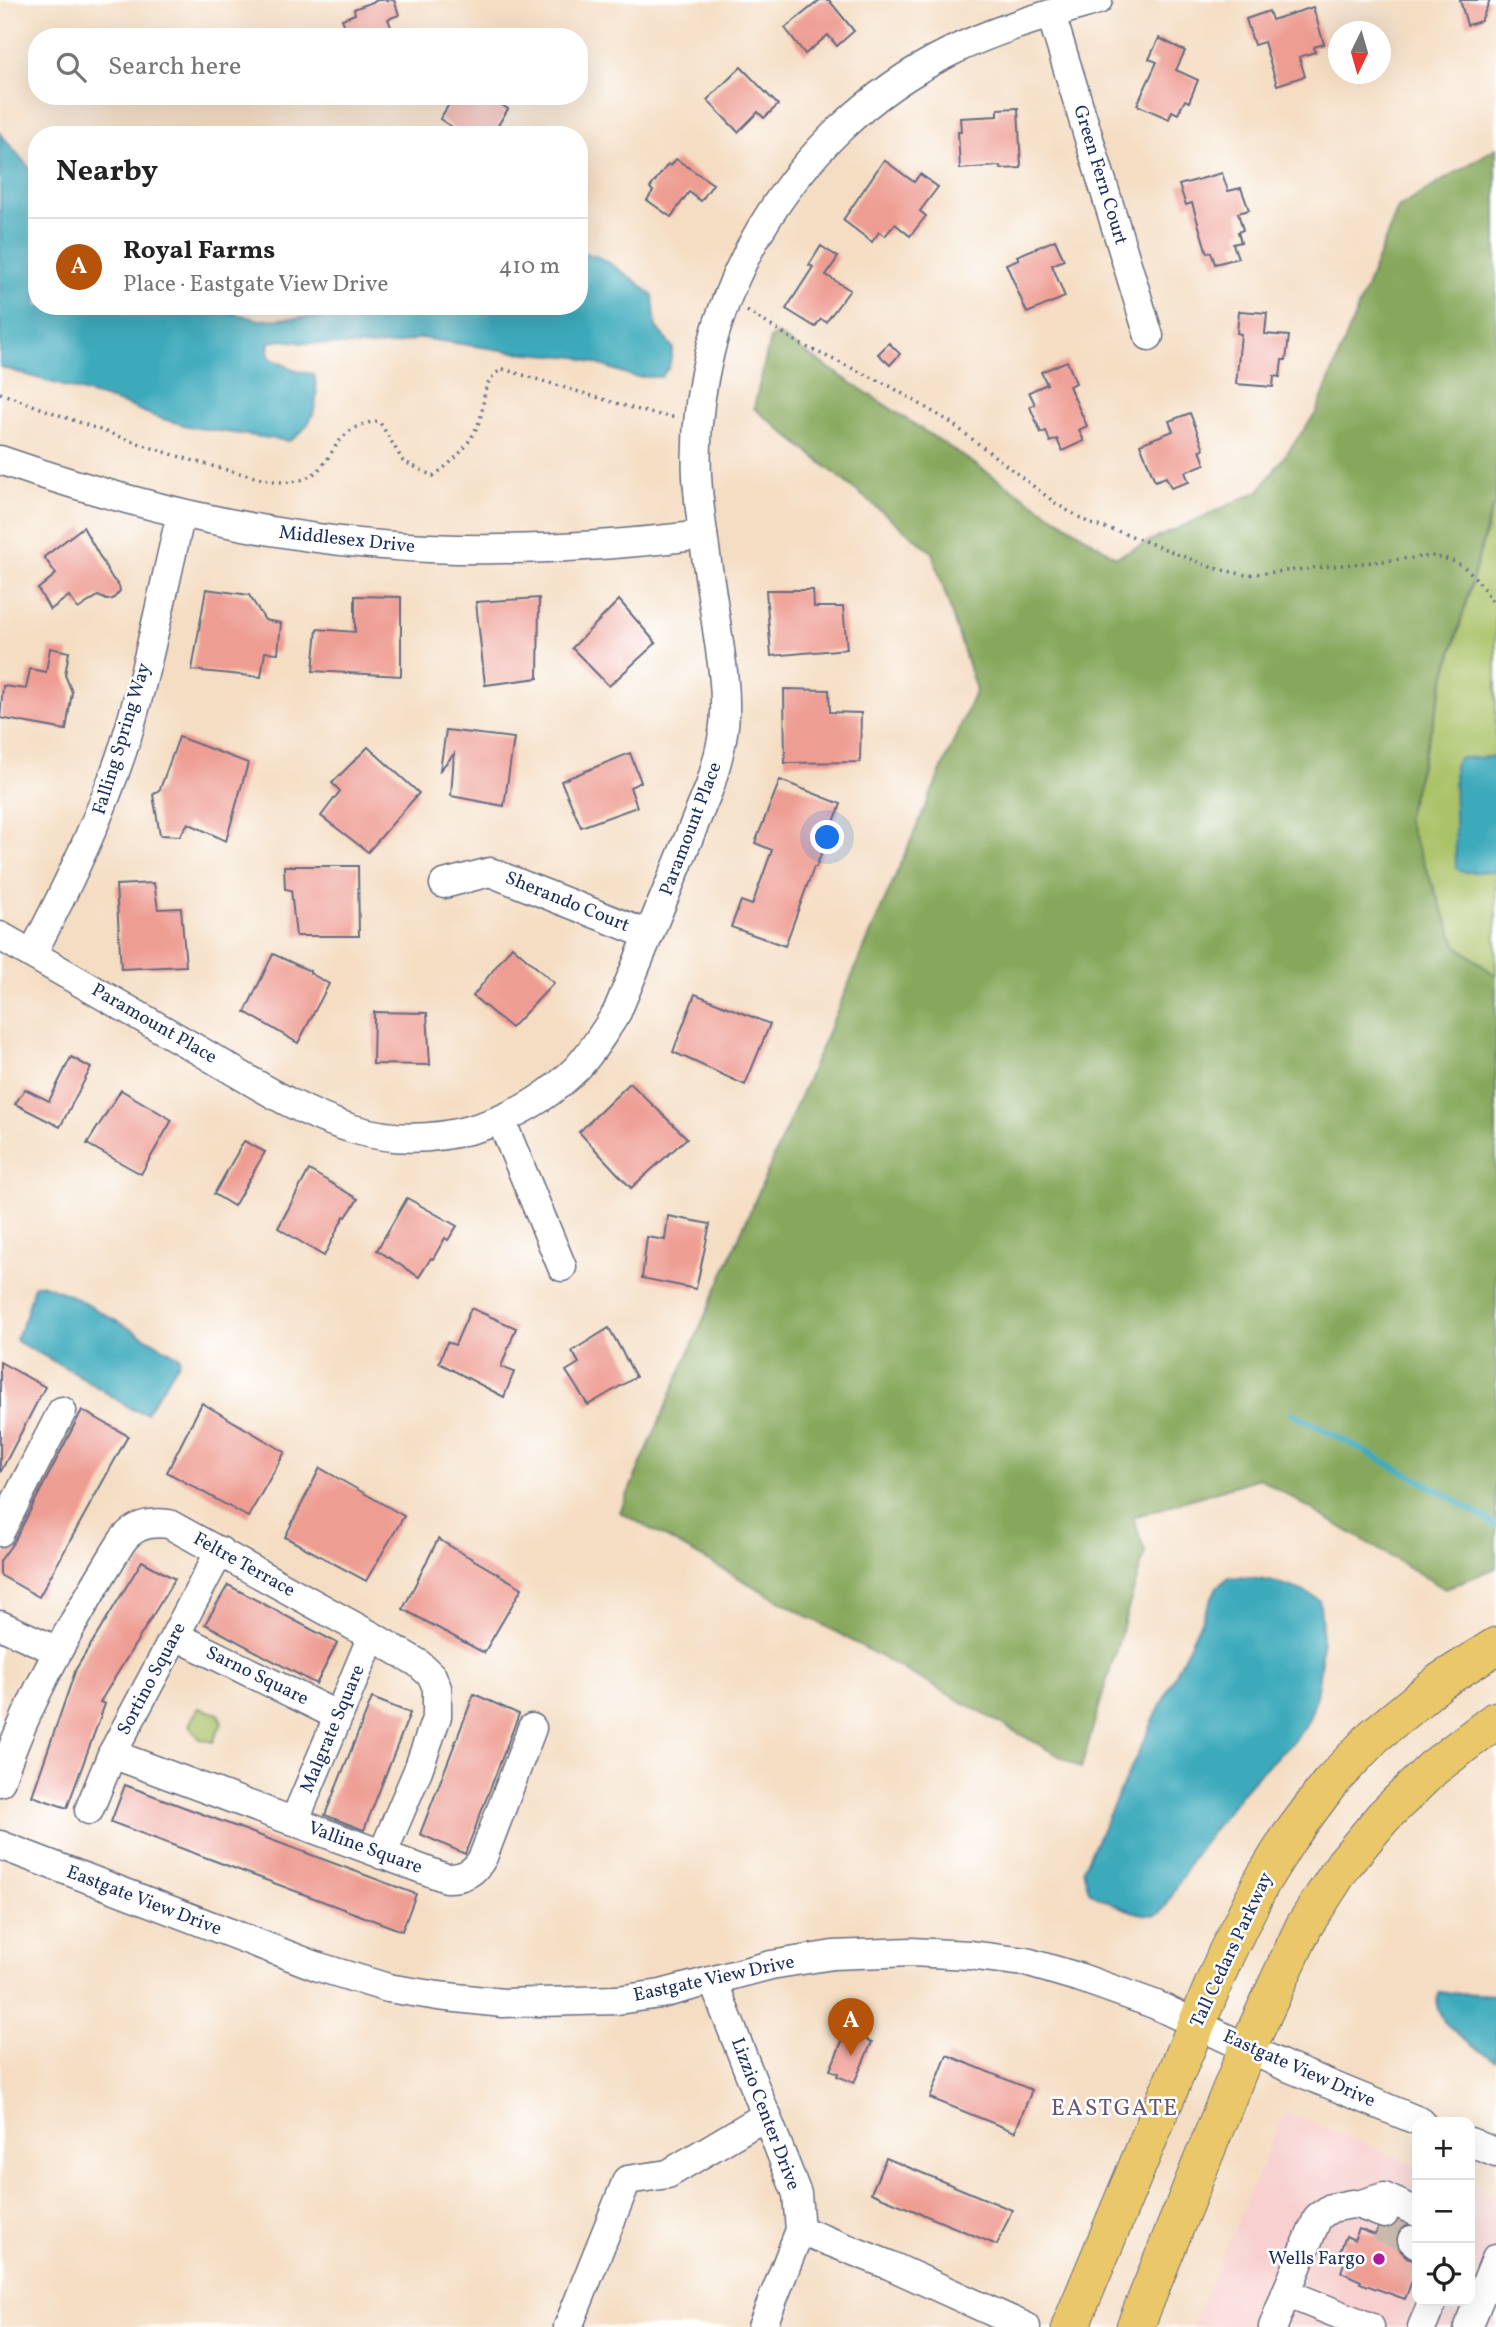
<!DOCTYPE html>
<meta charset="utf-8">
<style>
:root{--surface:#fff;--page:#f6f6f6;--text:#222;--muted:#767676;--line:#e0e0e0;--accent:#b45309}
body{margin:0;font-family:Vollkorn,serif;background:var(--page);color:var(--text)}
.controls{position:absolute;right:21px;bottom:21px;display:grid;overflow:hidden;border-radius:14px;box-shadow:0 7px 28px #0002}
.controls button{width:63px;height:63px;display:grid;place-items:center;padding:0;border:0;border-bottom:2px solid var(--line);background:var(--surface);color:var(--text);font:35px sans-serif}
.compass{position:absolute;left:1328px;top:21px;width:63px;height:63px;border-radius:50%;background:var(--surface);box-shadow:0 7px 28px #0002;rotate:185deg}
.you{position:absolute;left:828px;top:838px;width:24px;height:24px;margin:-18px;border:5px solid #fff;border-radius:50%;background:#1a73e8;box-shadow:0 0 0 10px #1a73e833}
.badge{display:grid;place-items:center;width:46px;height:46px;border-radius:50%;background:var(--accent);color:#fff;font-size:23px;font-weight:700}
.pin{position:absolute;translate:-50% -58px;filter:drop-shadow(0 2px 4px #0008)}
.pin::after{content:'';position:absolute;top:37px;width:24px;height:21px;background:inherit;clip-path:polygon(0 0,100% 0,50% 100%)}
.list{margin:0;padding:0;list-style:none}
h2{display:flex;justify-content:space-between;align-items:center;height:91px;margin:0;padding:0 28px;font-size:30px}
h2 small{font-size:23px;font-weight:400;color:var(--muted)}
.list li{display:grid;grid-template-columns:46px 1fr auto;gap:21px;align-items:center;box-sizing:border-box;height:98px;padding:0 28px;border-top:2px solid var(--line)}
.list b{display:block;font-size:26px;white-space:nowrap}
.list p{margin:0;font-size:23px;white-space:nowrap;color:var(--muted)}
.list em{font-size:23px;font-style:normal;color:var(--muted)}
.icon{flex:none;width:38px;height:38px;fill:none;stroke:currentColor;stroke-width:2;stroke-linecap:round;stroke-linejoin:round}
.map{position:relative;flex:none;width:1496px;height:2327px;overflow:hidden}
.search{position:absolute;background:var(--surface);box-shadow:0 7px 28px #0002;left:28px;top:28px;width:560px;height:77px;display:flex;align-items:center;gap:18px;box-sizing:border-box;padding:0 24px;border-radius:28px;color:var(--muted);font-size:26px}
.panel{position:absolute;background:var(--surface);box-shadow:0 7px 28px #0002;left:28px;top:126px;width:560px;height:189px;border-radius:28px}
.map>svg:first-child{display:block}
.built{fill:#f7d0cf}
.green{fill:#aac267;stroke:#627862;stroke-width:2}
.forest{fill:#87a85c;stroke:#516c5d;stroke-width:2}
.water{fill:#3daabc;stroke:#2c6c8d;stroke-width:2}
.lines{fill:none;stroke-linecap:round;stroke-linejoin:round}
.stream{stroke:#3daabc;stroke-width:6}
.building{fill:#ee9d93}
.minor-tunnel{stroke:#c9baae;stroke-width:28;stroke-dasharray:28 14;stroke-linecap:butt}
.minor-casing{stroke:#676c81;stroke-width:31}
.major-casing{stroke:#676c81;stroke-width:39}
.path{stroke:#676c81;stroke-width:3.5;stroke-dasharray:2 5;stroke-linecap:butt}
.minor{stroke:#fff;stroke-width:28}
.major{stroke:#eac769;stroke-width:37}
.poi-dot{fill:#b5179e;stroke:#fff;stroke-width:2.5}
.labels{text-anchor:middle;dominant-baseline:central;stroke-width:5;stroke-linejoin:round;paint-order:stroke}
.street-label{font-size:19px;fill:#1b2f5e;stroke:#fff}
.poi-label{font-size:19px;fill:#1b2f5e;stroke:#fff;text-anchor:end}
.quarter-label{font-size:23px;letter-spacing:2px;fill:#655671;stroke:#fff}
</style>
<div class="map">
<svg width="1496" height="2327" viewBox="0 0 1496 2327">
<rect width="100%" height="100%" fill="#fff"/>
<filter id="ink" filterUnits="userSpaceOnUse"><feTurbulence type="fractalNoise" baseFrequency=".0143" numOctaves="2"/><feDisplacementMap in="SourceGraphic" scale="14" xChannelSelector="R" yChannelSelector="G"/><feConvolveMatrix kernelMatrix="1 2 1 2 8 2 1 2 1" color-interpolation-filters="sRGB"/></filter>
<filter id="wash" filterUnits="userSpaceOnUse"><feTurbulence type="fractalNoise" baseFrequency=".00686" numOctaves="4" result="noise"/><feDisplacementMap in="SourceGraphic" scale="28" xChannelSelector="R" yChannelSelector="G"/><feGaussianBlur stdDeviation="1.57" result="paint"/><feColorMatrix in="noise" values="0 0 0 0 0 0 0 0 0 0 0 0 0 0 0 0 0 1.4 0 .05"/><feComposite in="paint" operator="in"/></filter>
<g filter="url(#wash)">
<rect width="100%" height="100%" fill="#f4ddc2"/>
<polygon class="built" points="1285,2112 1417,2165 1417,2301 1470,2301 1470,2186 1496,2197 1496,2327 1191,2327"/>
<g class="green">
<polygon points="1493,506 1496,506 1496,976 1457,946 1406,819"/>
<polygon points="198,1708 219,1714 222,1723 213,1742 200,1739 189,1725"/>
</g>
<polygon class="forest" points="1496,148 1496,506 1492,507 1406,819 1457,946 1496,976 1496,1568 1445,1589 1259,1478 1133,1517 1145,1552 1081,1768 620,1512 976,690 932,552 754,408 770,339 777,334 1116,557 1259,491 1316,413 1398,208"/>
<g class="water">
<path d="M0,133L37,177V306H207L260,320L329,316L395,319L402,306H579V251L603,259L636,281L653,296L656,327L673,348L669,367L661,377H635L577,357L515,352L421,338L392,345L363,346L304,343L284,340L269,342L268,351L270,358L297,371L314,374C321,401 314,427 289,441L191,427L156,417L124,404L0,367Z"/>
<polygon points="1496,757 1496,872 1462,872 1456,868 1454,765 1459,758"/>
<polygon points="41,1284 72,1296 180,1357 179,1362 146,1413 133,1410 72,1371 18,1342 16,1338 26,1316 33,1289 35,1285"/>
<path d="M1229,1577C1258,1577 1295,1584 1319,1600C1325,1631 1321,1693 1308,1721C1297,1742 1273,1759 1257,1776C1234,1800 1214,1829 1194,1856C1185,1868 1168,1910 1158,1914C1142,1919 1102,1900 1089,1891L1083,1869L1217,1587Z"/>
<path d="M1440,1992L1496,1995V2061C1476,2048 1424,2020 1440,1992Z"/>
</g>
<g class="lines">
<polyline class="stream" points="1292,1413 1447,1495 1496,1526"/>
</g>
<g id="blocks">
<g class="building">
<polygon points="378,0 394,0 399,15 388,19 395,37 349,37 342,19 355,14 354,9"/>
<polygon points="820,0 829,0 854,31 837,46 828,35 805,54 785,28"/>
<polygon points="1460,0 1490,0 1481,21 1467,25"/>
<polygon points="1313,7 1324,44 1314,47 1315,52 1299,57 1305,76 1277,85 1264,42 1254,45 1246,19 1269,11 1272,20"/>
<polygon points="1159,38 1185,51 1176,70 1198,80 1189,102 1185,100 1178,114 1172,111 1169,119 1137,105 1157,62 1149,59"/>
<polygon points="741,67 778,105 764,118 758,112 738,132 707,100"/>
<polygon points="454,96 488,96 508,109 492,135 464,135 440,119"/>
<polygon points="1018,108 1021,168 1001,169 1000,166 960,169 958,132 961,132 960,118 998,116 998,109"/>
<polygon points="676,159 713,184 701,201 689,192 671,217 647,200 653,191 650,188 668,164 671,166"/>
<polygon points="884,160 914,182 920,174 938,187 920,211 926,216 910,236 895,224 885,236 879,232 872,242 843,220"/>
<polygon points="1222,173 1228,191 1241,188 1249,210 1238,213 1243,230 1238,232 1241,242 1233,244 1238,258 1215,264 1211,252 1207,253 1192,203 1186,205 1179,185"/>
<polygon points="1055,240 1064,260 1052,265 1065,297 1027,313 1006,264 1019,259 1017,256"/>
<polygon points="821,246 838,257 826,275 850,290 826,322 821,319 815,327 786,309 813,267 809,265"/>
<polygon points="1239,311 1267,313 1265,334 1289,336 1286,360 1282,360 1280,377 1274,376 1273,387 1236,384 1241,334 1237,333"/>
<polygon points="889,343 900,354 890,365 878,354"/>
<polygon points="1067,361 1076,383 1069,386 1087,426 1079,430 1084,441 1062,451 1057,439 1050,442 1046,431 1041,433 1030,407 1035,404 1029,392 1047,384 1041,372"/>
<polygon points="1190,413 1204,449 1200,450 1205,464 1185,472 1189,482 1171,488 1166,477 1155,481 1140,444 1173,431 1169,421"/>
<polygon points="83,527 112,578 119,586 120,591 113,599 107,600 98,596 78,609 69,596 50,610 38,589 56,574 44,557"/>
<polygon points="206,589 249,595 265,620 281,623 278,653 265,652 261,677 192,670"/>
<polygon points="766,590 813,590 814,607 843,607 847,649 771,656"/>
<polygon points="355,596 401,597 401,676 313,671 317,629 355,632"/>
<polygon points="539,598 538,678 485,685 476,602"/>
<polygon points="619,600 656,643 609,686 572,648"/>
<polygon points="50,648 69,652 65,675 72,692 66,730 0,718 3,686 26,689 30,669 46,672"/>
<polygon points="784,689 829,690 830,712 861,713 860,762 785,763"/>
<polygon points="446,730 514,738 504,806 451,796 454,754 440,770"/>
<polygon points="179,737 248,763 226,841 188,823 180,836 160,835 153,795 160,789"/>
<polygon points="368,747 419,793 368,852 321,816 340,791 332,783"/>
<polygon points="630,753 641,782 630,787 637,807 581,827 561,781"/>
<polygon points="780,780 841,804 816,867 814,867 785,946 731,927 741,901 752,905 772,850 755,843"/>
<polygon points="284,866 358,866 359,936 296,936 291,890 285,889"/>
<polygon points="154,883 158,909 181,908 186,966 121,969 116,885"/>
<polygon points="512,946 554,983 511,1028 473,996"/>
<polygon points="273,954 310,971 310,973 329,984 298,1043 245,1012"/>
<polygon points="695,994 770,1024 745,1085 673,1052"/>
<polygon points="374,1012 427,1013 430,1065 373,1064"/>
<polygon points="71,1057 91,1068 60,1127 15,1104 25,1089 49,1101"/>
<polygon points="630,1083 687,1138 631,1188 579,1132"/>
<polygon points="121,1090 172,1120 141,1174 87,1144"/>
<polygon points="244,1141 265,1152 234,1206 214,1194"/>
<polygon points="309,1170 358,1199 346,1217 344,1216 324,1256 278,1228"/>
<polygon points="407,1198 457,1226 448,1240 445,1238 433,1259 431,1258 419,1277 377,1250"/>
<polygon points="668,1216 710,1224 696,1289 642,1278 647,1237 665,1240"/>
<polygon points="471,1308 516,1328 501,1367 514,1372 504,1397 439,1363 447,1342 455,1345"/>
<polygon points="609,1328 636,1377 588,1405 566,1371 579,1363 572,1351"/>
<polygon points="0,1362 45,1387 0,1473"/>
<polygon points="202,1403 285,1452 248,1517 167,1472"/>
<polygon points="82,1410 128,1436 39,1597 0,1575 0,1561 15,1540"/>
<polygon points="320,1468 404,1516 366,1581 285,1537"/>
<polygon points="438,1539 522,1588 484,1653 403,1609"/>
<polygon points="142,1561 175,1579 100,1702 105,1704 67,1808 32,1796 76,1669"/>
<polygon points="228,1585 337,1643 316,1684 205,1624"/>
<polygon points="474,1694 519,1714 465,1854 420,1834"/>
<polygon points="372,1698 410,1713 364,1830 325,1815"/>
<polygon points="125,1785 416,1894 402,1931 111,1822"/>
<polygon points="845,2034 852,2036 853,2034 872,2042 854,2083 837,2076 838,2073 830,2070"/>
<polygon points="947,2055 1032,2090 1015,2132 930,2098"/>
<polygon points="886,2158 1012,2210 997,2245 871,2193"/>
<polygon points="1398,2222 1405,2225 1400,2229 1396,2237 1397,2247 1407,2257 1417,2260 1417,2268 1405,2299 1360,2283 1361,2281 1341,2272 1345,2260 1338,2257 1346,2236 1354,2240 1359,2229 1375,2235 1378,2229 1387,2230"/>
</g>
</g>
</g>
<g filter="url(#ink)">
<use href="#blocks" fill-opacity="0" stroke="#676c81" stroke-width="2"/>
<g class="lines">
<polyline class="minor-tunnel" points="1379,2227 1412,2240"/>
<g class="minor-casing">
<g id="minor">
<polyline points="1051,14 1149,336"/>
<path d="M0,460C139,508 282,542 429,548C521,552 612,546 703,535"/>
<polyline points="444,884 490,872 649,935"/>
<path d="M0,936C64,973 129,1010 193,1047C244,1076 296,1112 353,1129C431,1153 521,1125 577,1068C593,1051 605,1031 617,1012L710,786C717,762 724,738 725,713C726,685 721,657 717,629C710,578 700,527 697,476C689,303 792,130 948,53C995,29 1047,15 1098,0"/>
<path d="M32,954C68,886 101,817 125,743C148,668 163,590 181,514"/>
<polyline points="501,1120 562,1267"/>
<polyline points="0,1532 62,1411"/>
<polyline points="0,1625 58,1651"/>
<polyline points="176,1636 338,1716"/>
<path d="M112,1754L446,1878C463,1879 475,1872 483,1857L532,1728"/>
<path d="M0,1782C29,1697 74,1619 121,1543C132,1526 149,1521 169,1524L372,1636L418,1663L432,1676L437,1688V1716L418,1770L382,1855"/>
<polyline points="89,1810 112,1754 220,1551"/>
<polyline points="294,1822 372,1636"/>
<polyline points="0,1845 319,1967 388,1988 438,1996 503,2003 617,2000 661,1994 771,1965 833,1955 911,1952 969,1955 1026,1962 1081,1978 1154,2004 1285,2066 1421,2122"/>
<polyline points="713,1981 797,2194 800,2230 762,2327"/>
<polyline points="1470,2142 1496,2153"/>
<polyline points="1364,2203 1384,2197 1417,2212"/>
<polyline points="800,2230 889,2265 1026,2327"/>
<polyline points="1412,2240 1417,2244"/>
<polyline points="568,2327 627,2180 668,2174 767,2115"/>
<polyline points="1273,2327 1286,2293"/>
<polyline points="1370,2327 1286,2293 1318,2217 1331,2208 1352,2204 1360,2205 1384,2214"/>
<polyline points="1422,2327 1433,2301"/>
<polyline points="1468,2327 1496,2258"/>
</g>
</g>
<g class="major-casing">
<g id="major">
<polyline points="1070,2327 1226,1954 1262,1881 1288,1839 1329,1784 1374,1736 1441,1681 1496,1646"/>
<polyline points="1135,2327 1248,2047 1304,1926 1344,1864 1383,1817 1433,1768 1496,1720"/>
</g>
</g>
<g class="path">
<path d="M747,311L802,345L888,385L950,422L1058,505L1091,524L1124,533L1213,568L1246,575L1431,556C1470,561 1474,577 1496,606"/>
<path d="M0,393C79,422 157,453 239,473C257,477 278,485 297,481C339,471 325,427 379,421L403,461L433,476C454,461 469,447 479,422C487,401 479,381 503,369L649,413L678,418"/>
</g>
<use href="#minor" class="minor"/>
<use href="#major" class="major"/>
</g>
</g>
<circle class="poi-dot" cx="1379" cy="2259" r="7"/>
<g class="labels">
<g class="street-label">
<text transform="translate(1100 175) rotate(73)">Green Fern Court</text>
<text transform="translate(347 540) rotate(6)">Middlesex Drive</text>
<text transform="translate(122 739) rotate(-73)">Falling Spring Way</text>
<text transform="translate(691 829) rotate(-69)">Paramount Place</text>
<text transform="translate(567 902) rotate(22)">Sherando Court</text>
<text transform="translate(154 1024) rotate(30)">Paramount Place</text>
<text transform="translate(244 1565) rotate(29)">Feltre Terrace</text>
<text transform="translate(257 1676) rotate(26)">Sarno Square</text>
<text transform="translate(152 1679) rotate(-62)">Sortino Square</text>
<text transform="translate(333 1729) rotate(-67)">Malgrate Square</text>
<text transform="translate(365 1848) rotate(20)">Valline Square</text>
<text transform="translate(144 1901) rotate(21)">Eastgate View Drive</text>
<text transform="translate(1232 1950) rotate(-65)">Tall Cedars Parkway</text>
<text transform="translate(714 1979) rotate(-12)">Eastgate View Drive</text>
<text transform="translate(1299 2069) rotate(24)">Eastgate View Drive</text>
<text transform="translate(765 2114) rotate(69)">Lizzio Center Drive</text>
</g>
<g class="poi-label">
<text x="1365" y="2259">Wells Fargo</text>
</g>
<g class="quarter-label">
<text x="1115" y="2109">EASTGATE</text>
</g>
</g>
</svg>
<div class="controls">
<button>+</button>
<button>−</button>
<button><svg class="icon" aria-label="locate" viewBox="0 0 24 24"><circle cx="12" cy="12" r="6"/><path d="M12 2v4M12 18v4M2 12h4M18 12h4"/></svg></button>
</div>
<svg class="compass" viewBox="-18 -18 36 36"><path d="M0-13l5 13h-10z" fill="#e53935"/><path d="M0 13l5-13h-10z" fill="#767676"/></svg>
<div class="you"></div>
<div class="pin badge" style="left:851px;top:2056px">A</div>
<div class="search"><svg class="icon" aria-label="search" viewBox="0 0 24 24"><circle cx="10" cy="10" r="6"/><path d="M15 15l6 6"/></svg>Search here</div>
<section class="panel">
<h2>Nearby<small></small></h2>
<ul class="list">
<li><span class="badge">A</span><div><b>Royal Farms</b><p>Place · Eastgate View Drive</p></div><em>410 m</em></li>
</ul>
</section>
</div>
